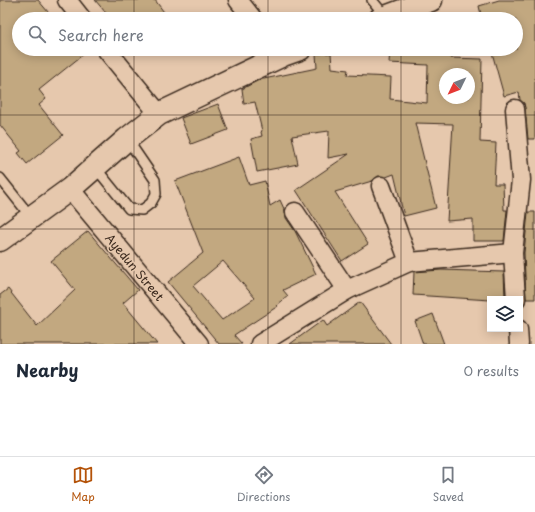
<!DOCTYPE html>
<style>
:root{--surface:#fff;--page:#f2f2f3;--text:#1f2937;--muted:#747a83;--line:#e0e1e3;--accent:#b45309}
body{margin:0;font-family:"Playpen Sans",sans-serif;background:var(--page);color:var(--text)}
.controls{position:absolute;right:12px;bottom:12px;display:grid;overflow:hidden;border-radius:0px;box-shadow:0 2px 10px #0003}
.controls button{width:36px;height:36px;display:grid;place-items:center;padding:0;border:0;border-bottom:1px solid var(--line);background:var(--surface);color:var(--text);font:20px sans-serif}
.compass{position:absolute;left:439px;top:68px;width:36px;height:36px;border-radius:50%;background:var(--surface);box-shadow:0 2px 10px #0003;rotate:227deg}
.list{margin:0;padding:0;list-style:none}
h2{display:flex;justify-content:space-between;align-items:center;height:52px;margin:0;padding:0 16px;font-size:17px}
h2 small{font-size:13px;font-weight:400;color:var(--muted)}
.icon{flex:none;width:22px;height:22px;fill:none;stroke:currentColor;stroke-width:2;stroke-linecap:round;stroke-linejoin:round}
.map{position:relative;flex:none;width:535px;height:344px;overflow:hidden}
.search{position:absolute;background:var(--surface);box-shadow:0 2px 10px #0003;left:12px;right:12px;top:12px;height:44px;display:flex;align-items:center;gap:10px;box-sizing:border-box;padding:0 14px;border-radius:22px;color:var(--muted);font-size:15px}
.sheet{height:112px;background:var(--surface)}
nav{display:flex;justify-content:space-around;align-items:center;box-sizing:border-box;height:56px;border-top:1px solid var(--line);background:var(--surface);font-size:11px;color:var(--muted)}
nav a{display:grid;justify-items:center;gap:2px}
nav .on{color:var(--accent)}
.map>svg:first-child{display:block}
.building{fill:#c2a880;stroke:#3b2a1e;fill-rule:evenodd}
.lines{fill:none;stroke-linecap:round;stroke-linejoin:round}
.service-casing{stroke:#3b2a1e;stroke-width:12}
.minor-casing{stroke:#3b2a1e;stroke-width:21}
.secondary-casing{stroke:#3b2a1e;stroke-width:25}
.service{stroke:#e6c8ad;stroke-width:9}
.minor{stroke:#e6c8ad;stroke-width:18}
.secondary{stroke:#e6c8ad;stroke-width:22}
.grid{fill:none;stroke:#3b2a1e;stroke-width:1;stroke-opacity:0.55}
.labels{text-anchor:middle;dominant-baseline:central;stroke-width:3;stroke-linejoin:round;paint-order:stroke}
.street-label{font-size:12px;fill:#3b2a1e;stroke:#e6c8ad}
</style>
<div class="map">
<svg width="535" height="344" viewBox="0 0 535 344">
<rect width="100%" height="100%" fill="#e6c8ad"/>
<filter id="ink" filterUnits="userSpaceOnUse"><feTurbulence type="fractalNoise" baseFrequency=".025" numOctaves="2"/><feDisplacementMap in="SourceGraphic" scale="8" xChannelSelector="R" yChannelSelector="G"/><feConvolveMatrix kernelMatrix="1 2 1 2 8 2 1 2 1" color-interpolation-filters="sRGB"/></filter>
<g filter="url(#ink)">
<g class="building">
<polygon points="0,0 38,0 54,19 19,19 19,49 90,49 39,90 46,99 39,105 63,135 27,164 18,153 21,151 0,125"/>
<polygon points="95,0 155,0 169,19 111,19"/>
<polygon points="499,0 535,0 535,139 528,139 525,108 524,103 520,100 519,92 504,96 491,49 516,49 516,19 482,19 479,6"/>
<path d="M390,49H450L451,58L482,59L480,142L496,143L494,184H503L504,210H507L504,241H473V219L447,221L453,124L415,123L436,208L404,216L394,174L386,177L378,176L372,181L335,192L368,244L342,261L296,190L349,154L328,158L329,131L292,136L298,164L257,172L251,139L262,136L261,132L262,131L255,102L244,104L242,89L259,80L317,68L316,54L331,53L332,68L348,70L347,75L391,77L390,99L427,103L428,65L389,63ZM445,74H469V98H445Z"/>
<polygon points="218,104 228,130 191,144 181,118"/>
<path d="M239,157L249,185L265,181L270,206L280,200L285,211L286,218L295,231L316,274L283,290L288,296L277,305L278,306L234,335L242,344H219L168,282L203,253L175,181ZM223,261L255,298L222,320L193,286Z"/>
<polygon points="528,212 535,212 535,299 526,299 524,253"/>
<polygon points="88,231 138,290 123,303 157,344 0,344 0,295 8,289 37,326 75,290 51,261"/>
<polygon points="441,270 504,272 505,299 490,300 413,295 414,272"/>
<polygon points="360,302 391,344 290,344 323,320 327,326"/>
<polygon points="433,314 444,344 423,344 415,321"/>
</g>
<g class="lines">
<g class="service-casing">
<g id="service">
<polyline points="372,0 386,17"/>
<polyline points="95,167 129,209 142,210 151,203 156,194 155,180 127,139"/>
<polyline points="0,178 31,217"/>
</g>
</g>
<g class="minor-casing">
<g id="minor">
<polyline points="67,0 82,19"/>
<polyline points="238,0 253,19"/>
<polyline points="106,49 159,114"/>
<polyline points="515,109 521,180 513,253 516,299"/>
<polyline points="381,186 409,262"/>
<polyline points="70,189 199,344"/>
<polyline points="295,212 347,290"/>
<polyline points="518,329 519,344"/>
<polyline points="260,344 347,290 409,262 513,253"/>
</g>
</g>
<g class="secondary-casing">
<g id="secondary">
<polyline points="380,19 431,0"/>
<polyline points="0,240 70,189 127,139 159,114 283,55 300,49"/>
</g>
</g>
<use href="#service" class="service"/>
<use href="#minor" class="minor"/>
<use href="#secondary" class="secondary"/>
</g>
</g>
<path class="grid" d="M134,0V19M268,0V19M401,0V19M134,49V344M268,49V344M401,49V344M0,115H535M0,229H535"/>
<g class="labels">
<g class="street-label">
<text transform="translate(135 267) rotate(50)">Ayedun Street</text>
</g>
</g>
</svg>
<div class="controls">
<button><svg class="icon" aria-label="layers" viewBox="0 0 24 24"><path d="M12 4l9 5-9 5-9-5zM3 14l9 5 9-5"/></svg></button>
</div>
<svg class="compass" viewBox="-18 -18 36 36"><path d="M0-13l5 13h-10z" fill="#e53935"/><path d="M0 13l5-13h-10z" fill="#747a83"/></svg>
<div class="search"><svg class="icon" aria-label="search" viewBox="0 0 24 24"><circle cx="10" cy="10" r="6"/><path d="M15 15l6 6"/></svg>Search here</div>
</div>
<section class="sheet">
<h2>Nearby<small>0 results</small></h2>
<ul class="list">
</ul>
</section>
<nav>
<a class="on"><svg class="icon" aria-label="map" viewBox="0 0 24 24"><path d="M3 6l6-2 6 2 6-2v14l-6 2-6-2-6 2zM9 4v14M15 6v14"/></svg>Map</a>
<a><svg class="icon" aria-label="directions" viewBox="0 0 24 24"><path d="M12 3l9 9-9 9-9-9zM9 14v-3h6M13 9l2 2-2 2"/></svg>Directions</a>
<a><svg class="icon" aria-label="saved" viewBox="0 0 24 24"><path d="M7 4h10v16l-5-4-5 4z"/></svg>Saved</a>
</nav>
